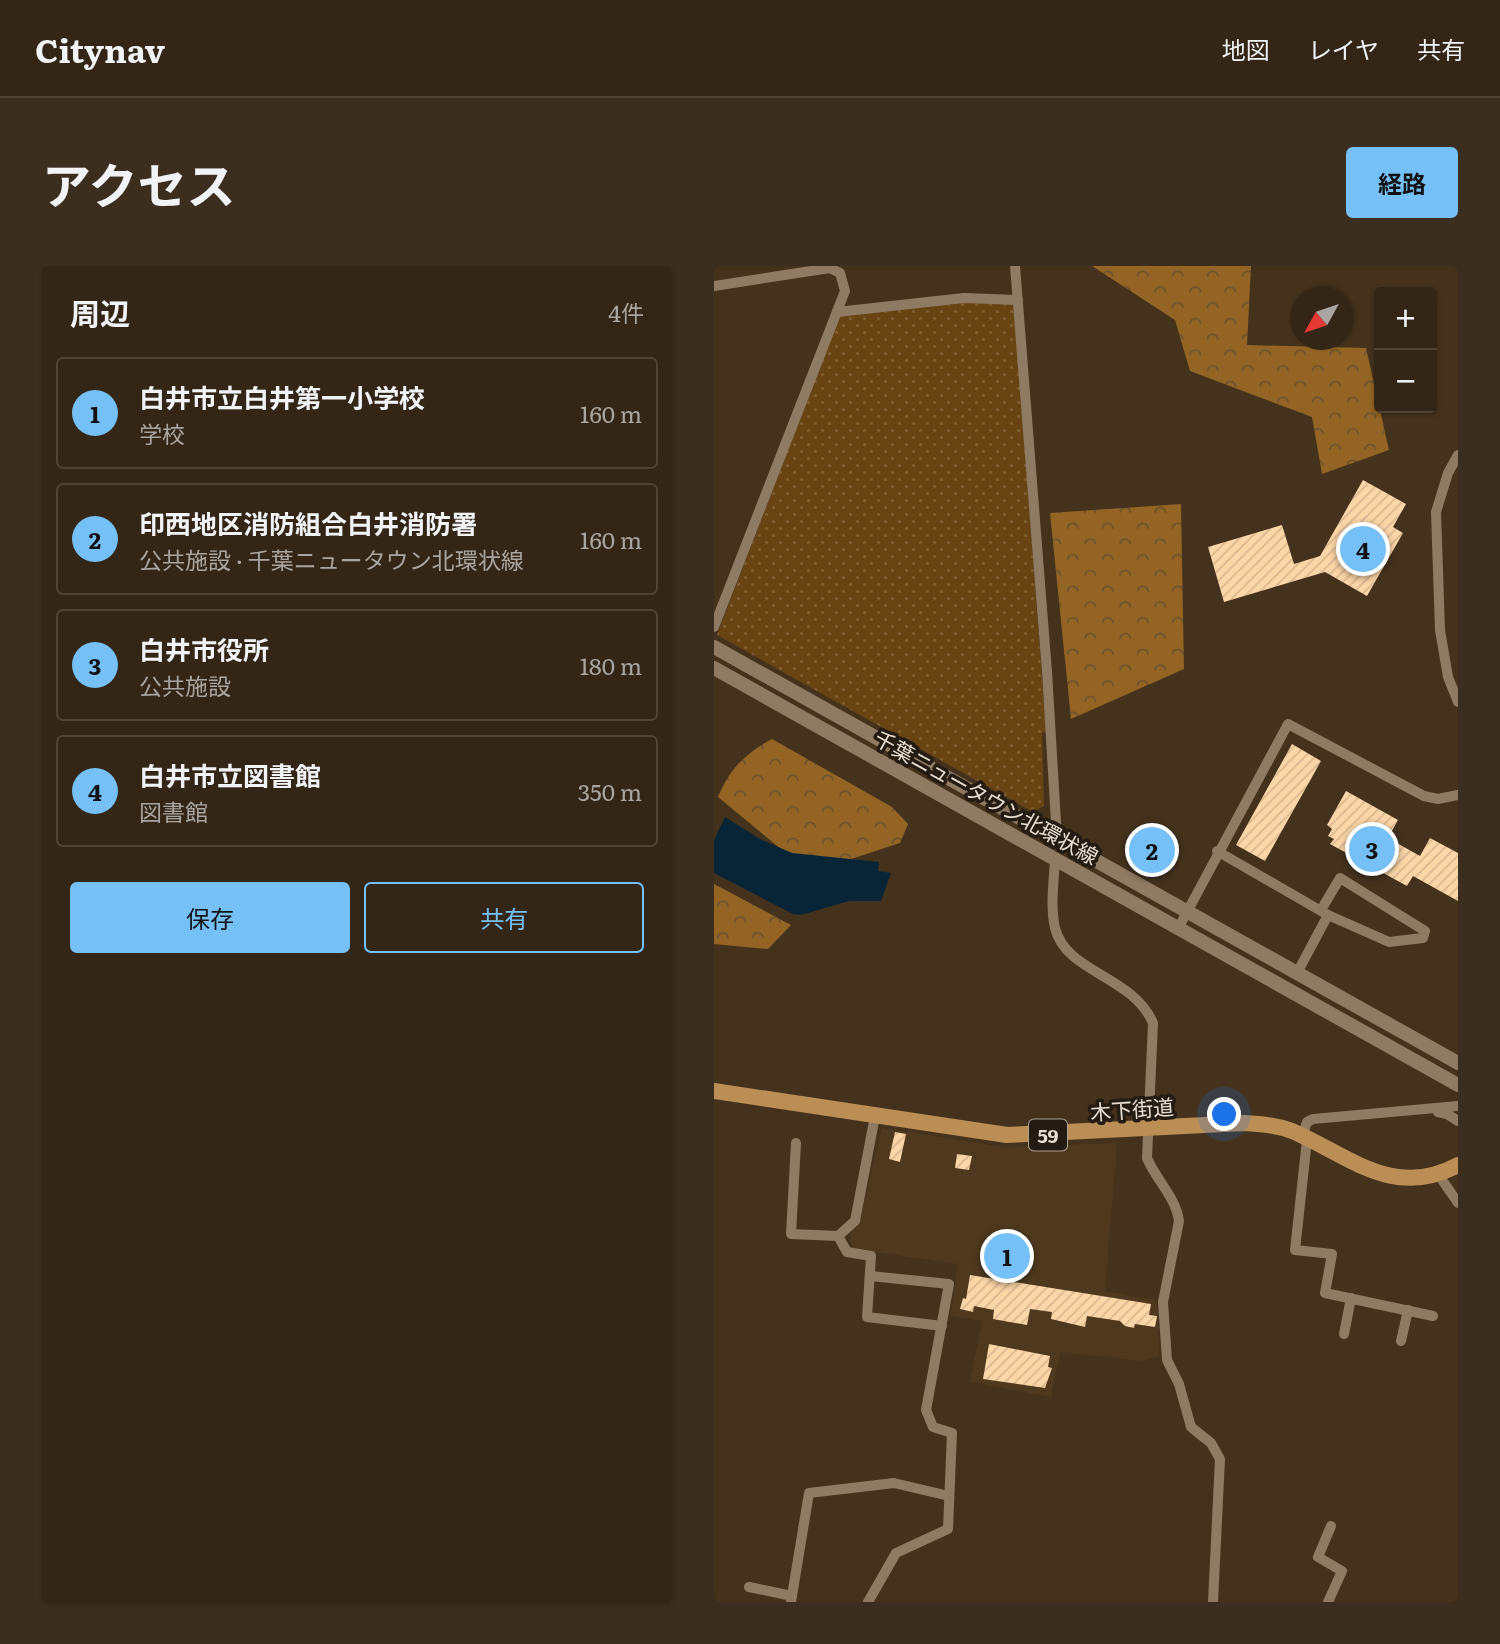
<!DOCTYPE html>
<html lang="ja">
<meta charset="utf-8">
<style>
:root{--surface:#332616;--page:#3b2e1f;--text:#f1f3f6;--muted:#a9a5a1;--line:#4e4335;--accent:#75c0f6}
body{margin:0;font-family:Literata,"Noto Sans JP",serif;background:var(--page);color:var(--text)}
.controls{position:absolute;right:21px;top:21px;display:grid;overflow:hidden;border-radius:7px;box-shadow:0 2px 5px #0004}
.controls button{width:63px;height:63px;display:grid;place-items:center;padding:0;border:0;border-bottom:2px solid var(--line);background:var(--surface);color:var(--text);font:35px sans-serif}
.compass{position:absolute;left:576px;top:21px;width:63px;height:63px;border-radius:50%;background:var(--surface);box-shadow:0 2px 5px #0004;rotate:230deg}
.you{position:absolute;left:511px;top:849px;width:24px;height:24px;margin:-18px;border:5px solid #fff;border-radius:50%;background:#1a73e8;box-shadow:0 0 0 10px #1a73e833}
.badge{display:grid;place-items:center;width:46px;height:46px;border-radius:50%;background:var(--accent);color:#111;font-size:23px;font-weight:700}
.pin{position:absolute;translate:-50% -50%;border:4px solid #fff;box-shadow:0 2px 7px #0006}
.list{margin:0;padding:0;list-style:none}
h2{display:flex;justify-content:space-between;align-items:center;height:91px;margin:0;padding:0 28px;font-size:30px}
h2 small{font-size:23px;font-weight:400;color:var(--muted)}
.list li{display:grid;grid-template-columns:46px 1fr auto;gap:21px;align-items:center;box-sizing:border-box;height:112px;margin:0 14px 14px;padding:0 14px;border:2px solid var(--line);border-radius:7px}
.list b{display:block;font-size:26px;white-space:nowrap}
.list p{margin:0;font-size:23px;white-space:nowrap;color:var(--muted)}
.list em{font-size:23px;font-style:normal;color:var(--muted)}
.actions{display:flex;gap:14px;padding:21px 28px}
.actions a{flex:1;padding:16px 0;border:2px solid var(--accent);border-radius:7px;text-align:center;font-size:24px;color:var(--accent)}
.actions .main{background:var(--accent);color:#111}
.map{position:relative;flex:none;width:744px;height:1336px;overflow:hidden;border-radius:7px}
header{display:flex;align-items:center;gap:42px;box-sizing:border-box;height:98px;padding:0 35px;background:var(--surface);border-bottom:2px solid var(--line)}
header strong{font-size:33px}
nav{display:flex;gap:38px;margin-inline-start:auto;font-size:24px}
.intro{display:flex;align-items:center;justify-content:space-between;box-sizing:border-box;height:168px;padding:0 42px}
h1{margin:0;font-size:49px}
.button{padding:18px 32px;border-radius:7px;background:var(--accent);color:#111;font-size:24px;font-weight:700}
main{display:flex;gap:42px;padding:0 42px}
aside{flex:1;background:var(--surface);border-radius:7px;box-shadow:0 2px 5px #0004}
.map>svg:first-child{display:block}
.built{fill:#4f391e}
.grass{fill:url(#grass-dots)}
.forest{fill:url(#forest-crowns)}
.water{fill:#082538}
.building{fill:url(#building-hatch)}
.lines{fill:none;stroke-linecap:round;stroke-linejoin:round}
.minor{stroke:#8f7b64;stroke-width:10}
.secondary{stroke:#8f7b64;stroke-width:14}
.primary{stroke:#bb8e55;stroke-width:16}
.labels{text-anchor:middle;dominant-baseline:central;stroke-width:7;stroke-linejoin:round;paint-order:stroke}
.shield{fill:#241c12;stroke:#ada397;stroke-width:2}
.shield-label{font-size:19px;font-weight:bold;fill:#e8ddd0}
.street-label{font-size:21px;fill:#e8ddd0;stroke:#241c12}
</style>
<header>
<strong>Citynav</strong>
<nav><a>地図</a><a>レイヤ</a><a>共有</a></nav>
</header>
<div class="intro"><h1>アクセス</h1><a class="button">経路</a></div>
<main>
<aside>
<h2>周辺<small>4件</small></h2>
<ul class="list">
<li><span class="badge">1</span><div><b>白井市立白井第一小学校</b><p>学校</p></div><em>160 m</em></li>
<li><span class="badge">2</span><div><b>印西地区消防組合白井消防署</b><p>公共施設 · 千葉ニュータウン北環状線</p></div><em>160 m</em></li>
<li><span class="badge">3</span><div><b>白井市役所</b><p>公共施設</p></div><em>180 m</em></li>
<li><span class="badge">4</span><div><b>白井市立図書館</b><p>図書館</p></div><em>350 m</em></li>
</ul>
<div class="actions"><a class="main">保存</a><a>共有</a></div>
</aside>
<div class="map">
<svg width="744" height="1336" viewBox="0 0 744 1336">
<defs>
<pattern id="grass-dots" width="8" height="8" patternUnits="userSpaceOnUse" patternTransform="scale(1.75)"><rect width="8" height="8" fill="#674412"/><path d="M2 2h.1M6 6h.1" fill="none" stroke="#7d5f33" stroke-width="1.8" stroke-linecap="round"/></pattern>
<pattern id="forest-crowns" width="20" height="18" patternUnits="userSpaceOnUse" patternTransform="scale(1.75)"><rect width="20" height="18" fill="#936423"/><path d="M2 6a3 3 0 1 1 6 0M12 15a3 3 0 1 1 6 0" fill="none" stroke="#6c5330"/></pattern>
<pattern id="building-hatch" width="6" height="6" patternUnits="userSpaceOnUse" patternTransform="scale(1.75)"><rect width="6" height="6" fill="#fdd6a7"/><path d="M-1 1l2-2M0 6l6-6M5 7l2-2" fill="none" stroke="#d8b892"/></pattern>
</defs>
<rect width="100%" height="100%" fill="#44321d"/>
<polygon class="built" points="168,862 289,881 403,877 391,1025 440,1034 444,1040 445,1091 428,1095 346,1086 337,1131 256,1116 268,1055 237,1050 244,998 140,983 136,975 138,964 145,959"/>
<polygon class="grass" points="251,37 297,38 300,41 332,466 328,467 330,540 319,546 3,369 126,49"/>
<g class="forest">
<polygon points="378,0 537,0 533,79 652,82 675,184 608,208 598,151 476,105 461,54"/>
<polygon points="467,238 470,403 357,453 336,247"/>
<path d="M58,473L178,541L194,558L186,577L137,593L85,598L4,531C15,504 31,487 58,473Z"/>
<polygon points="0,618 77,659 54,683 0,678"/>
</g>
<polygon class="water" points="11,551 46,573 78,587 165,596 164,605 177,607 167,635 135,635 87,649 79,648 0,607 0,574"/>
<g class="building">
<polygon points="649,214 692,238 679,261 689,267 653,330 611,306 510,336 494,281 568,259 580,298 606,290"/>
<polygon points="578,478 607,495 551,595 522,579"/>
<polygon points="632,525 684,554 674,572 706,590 716,572 744,587 744,635 699,610 693,620 616,578 620,573 614,570 618,563 613,559"/>
<polygon points="181,866 192,868 186,896 175,893"/>
<polygon points="243,888 258,890 255,904 241,902"/>
<polygon points="256,1009 437,1038 435,1049 443,1050 441,1061 421,1058 420,1062 411,1060 406,1055 373,1050 371,1061 337,1053 338,1046 316,1043 313,1059 279,1053 280,1044 260,1040 259,1046 246,1043 249,1032 252,1033"/>
<polygon points="275,1078 336,1090 334,1101 338,1102 331,1122 269,1113"/>
</g>
<g class="lines">
<g class="minor">
<polyline points="301,0 333,406 343,573"/>
<polyline points="0,20 116,2 126,7 131,25 0,361"/>
<polyline points="123,46 250,32 304,34"/>
<polyline points="744,189 734,207 722,246 726,364 734,411 744,436"/>
<polyline points="503,585 614,649 675,676 709,672 711,665 626,612 607,644"/>
<path d="M341,592C340,614 336,641 341,662C352,707 418,709 439,757L433,892C442,914 462,931 465,955L449,1036L453,1094L465,1118L477,1161L497,1177L506,1193L499,1336"/>
<polyline points="465,661 574,458 710,530 724,533 744,529"/>
<polyline points="583,707 614,649"/>
<polyline points="724,846 733,848 744,855"/>
<polyline points="161,850 141,955 124,970 133,986 157,990 153,1051 228,1060"/>
<polyline points="588,871 593,856 599,853 744,840"/>
<polyline points="593,874 581,984 618,988 611,1027 719,1050"/>
<polyline points="82,877 77,968 124,970"/>
<polyline points="724,908 744,937"/>
<polyline points="630,1068 637,1032"/>
<polyline points="687,1075 694,1044"/>
<polyline points="35,1321 78,1330"/>
<polyline points="77,1336 95,1227 180,1217 235,1230"/>
<polyline points="154,1336 182,1287 234,1263 238,1167 219,1161 212,1144 235,1018 156,1010"/>
<polyline points="614,1336 628,1305 604,1291 617,1260"/>
</g>
<g class="secondary">
<polyline points="0,381 744,797"/>
<polyline points="0,402 744,819"/>
</g>
<path class="primary" d="M0,825L293,869L530,857C546,858 562,859 578,865C634,889 679,934 744,899"/>
</g>
<g class="labels">
<rect class="shield" x="315" y="853.5" width="38" height="31" rx="5"/>
<g class="shield-label">
<text x="334" y="869">59</text>
</g>
<g class="street-label">
<text transform="translate(273 530) rotate(29)">千葉ニュータウン北環状線</text>
<text transform="translate(418 842) rotate(-4)">木下街道</text>
</g>
</g>
</svg>
<div class="controls">
<button>+</button>
<button>−</button>
</div>
<svg class="compass" viewBox="-18 -18 36 36"><path d="M0-13l5 13h-10z" fill="#e53935"/><path d="M0 13l5-13h-10z" fill="#a9a5a1"/></svg>
<div class="you"></div>
<div class="pin badge" style="left:293px;top:990px">1</div>
<div class="pin badge" style="left:438px;top:584px">2</div>
<div class="pin badge" style="left:658px;top:583px">3</div>
<div class="pin badge" style="left:649px;top:283px">4</div>
</div>
</main>
